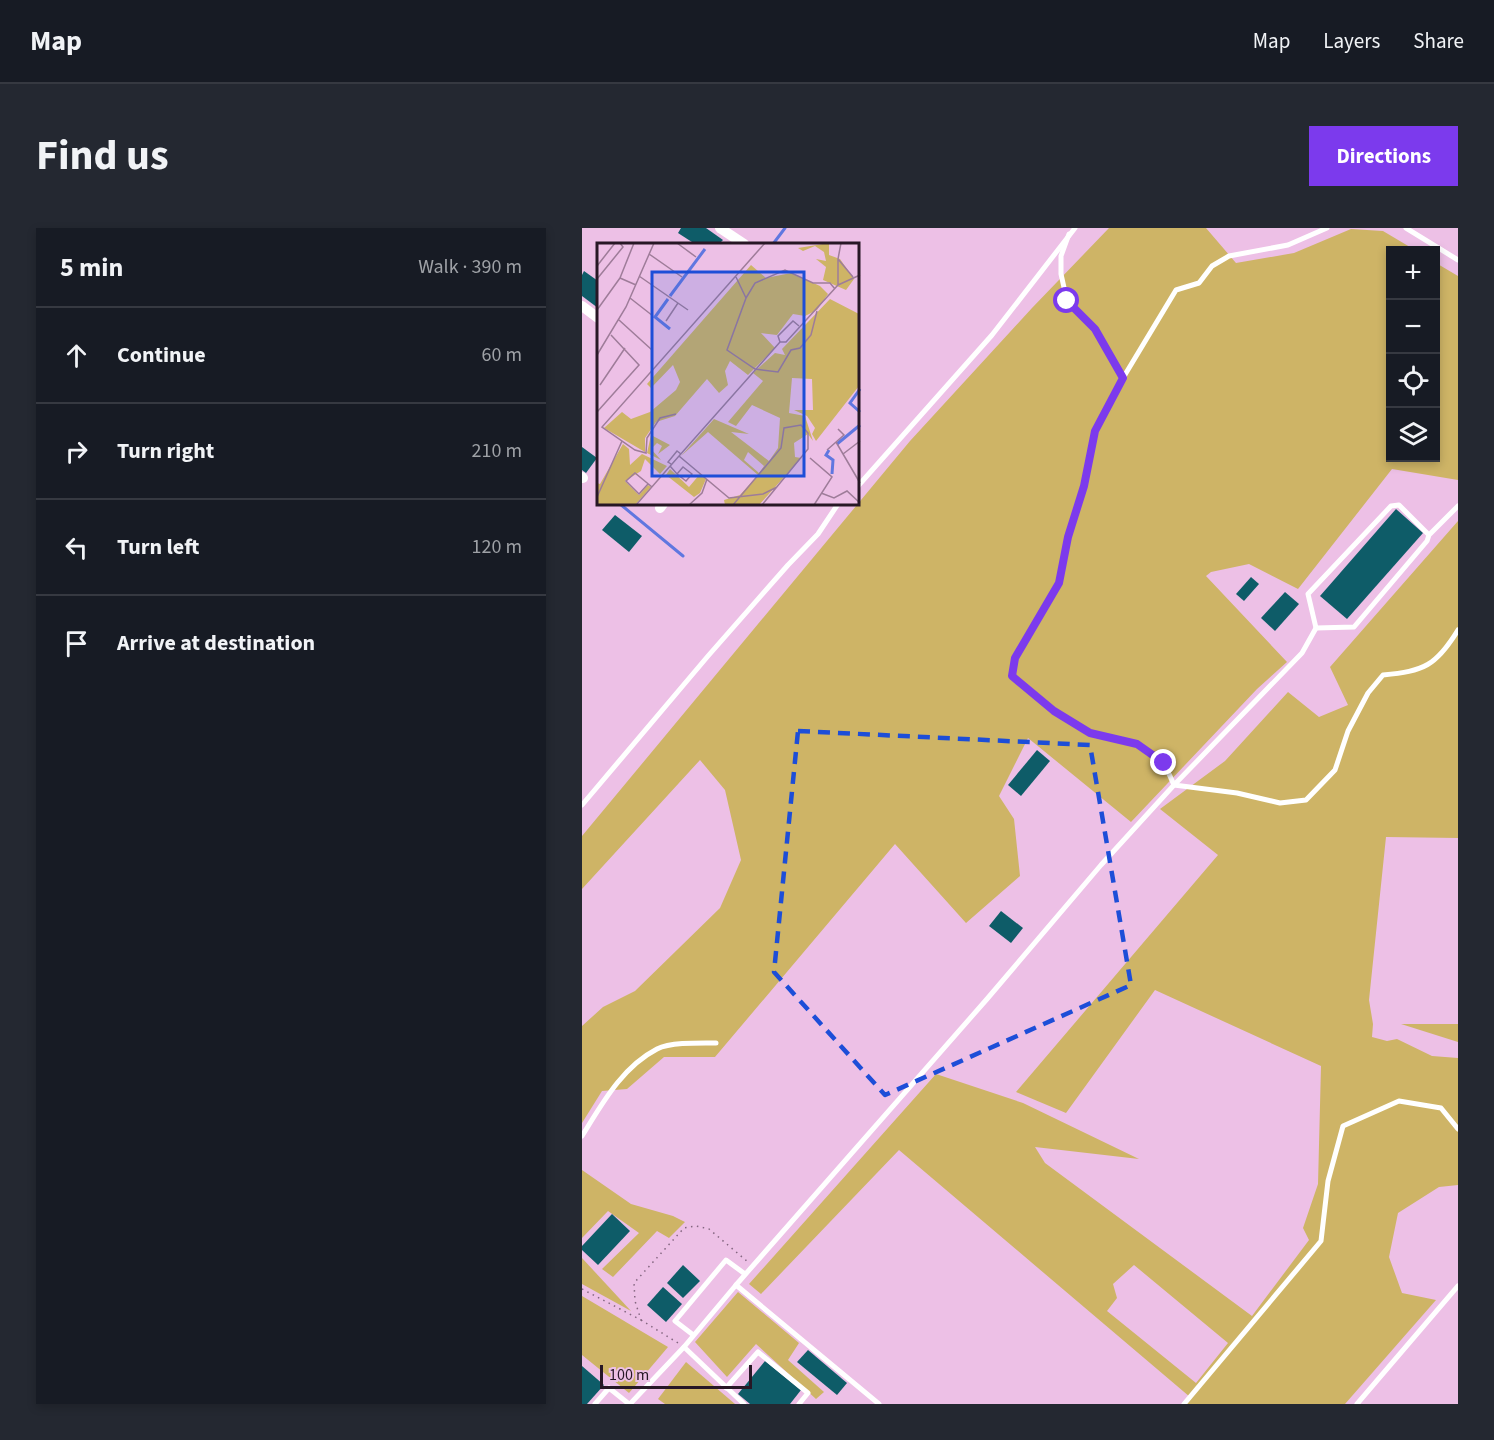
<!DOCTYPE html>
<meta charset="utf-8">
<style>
:root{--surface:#171b24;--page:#242831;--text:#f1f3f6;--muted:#9ea1a6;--line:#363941;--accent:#7c3aed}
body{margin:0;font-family:"Source Sans 3",sans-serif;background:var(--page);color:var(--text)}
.controls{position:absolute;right:18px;top:18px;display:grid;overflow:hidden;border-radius:0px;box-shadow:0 3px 9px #0003}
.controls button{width:54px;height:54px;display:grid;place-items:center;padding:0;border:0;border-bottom:2px solid var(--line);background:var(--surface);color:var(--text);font:30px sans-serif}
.scale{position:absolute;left:18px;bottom:15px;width:152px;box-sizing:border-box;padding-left:6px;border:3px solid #271725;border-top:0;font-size:16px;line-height:21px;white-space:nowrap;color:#271725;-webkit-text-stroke:4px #edc0e6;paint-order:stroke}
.stop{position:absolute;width:18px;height:18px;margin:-14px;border:4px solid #7c3aed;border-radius:50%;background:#fff}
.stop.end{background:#7c3aed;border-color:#fff;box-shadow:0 2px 6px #0008}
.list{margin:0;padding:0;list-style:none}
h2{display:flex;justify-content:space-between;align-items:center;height:78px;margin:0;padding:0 24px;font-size:26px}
h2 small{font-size:20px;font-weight:400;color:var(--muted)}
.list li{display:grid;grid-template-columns:39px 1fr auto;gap:18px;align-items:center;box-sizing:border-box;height:96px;padding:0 24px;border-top:2px solid var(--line)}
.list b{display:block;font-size:22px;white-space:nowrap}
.list em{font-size:20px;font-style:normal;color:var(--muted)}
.icon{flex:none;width:33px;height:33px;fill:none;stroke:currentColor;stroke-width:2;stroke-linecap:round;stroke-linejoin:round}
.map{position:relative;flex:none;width:876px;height:1176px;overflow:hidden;border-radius:0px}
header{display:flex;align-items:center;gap:36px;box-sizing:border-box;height:84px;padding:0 30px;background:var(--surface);border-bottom:2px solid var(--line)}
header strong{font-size:28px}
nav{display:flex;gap:33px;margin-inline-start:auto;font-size:21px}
.intro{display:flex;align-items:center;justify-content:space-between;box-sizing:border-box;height:144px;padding:0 36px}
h1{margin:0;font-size:42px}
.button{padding:15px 27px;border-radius:0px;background:var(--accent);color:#fff;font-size:21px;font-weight:700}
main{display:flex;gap:36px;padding:0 36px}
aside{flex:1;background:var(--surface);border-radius:0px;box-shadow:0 3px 9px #0003}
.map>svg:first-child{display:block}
.green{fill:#ceb466;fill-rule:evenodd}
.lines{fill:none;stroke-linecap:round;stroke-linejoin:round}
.stream{stroke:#6077e0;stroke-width:3}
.building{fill:#0e5c68}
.path{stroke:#846680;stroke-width:1.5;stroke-dasharray:1.5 4.5;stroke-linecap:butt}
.service{stroke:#fff;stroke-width:5}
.minor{stroke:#fff;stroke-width:10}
.route{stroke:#7c3aed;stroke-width:8}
.marked{fill:none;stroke:#1d4ed8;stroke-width:4.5;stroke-dasharray:12 8;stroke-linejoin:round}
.inset-river{fill:none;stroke:#6077e0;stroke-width:3}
.inset-road{fill:none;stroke:#9e7c99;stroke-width:1.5}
.view{fill:#1d4ed8;fill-opacity:0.15;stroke:#1d4ed8;stroke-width:3}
.inset-edge{fill:none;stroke:#271725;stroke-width:3}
</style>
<header>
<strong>Map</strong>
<nav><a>Map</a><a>Layers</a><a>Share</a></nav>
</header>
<div class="intro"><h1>Find us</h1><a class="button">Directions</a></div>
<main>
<aside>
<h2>5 min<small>Walk · 390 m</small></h2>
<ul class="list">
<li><svg class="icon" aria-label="ahead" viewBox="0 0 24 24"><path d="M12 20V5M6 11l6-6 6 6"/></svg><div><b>Continue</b></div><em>60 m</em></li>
<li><svg class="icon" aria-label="right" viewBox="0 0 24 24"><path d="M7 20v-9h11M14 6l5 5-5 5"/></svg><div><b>Turn right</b></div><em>210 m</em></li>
<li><svg class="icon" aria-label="left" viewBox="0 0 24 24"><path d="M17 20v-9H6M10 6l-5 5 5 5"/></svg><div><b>Turn left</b></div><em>120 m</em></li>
<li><svg class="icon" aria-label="arrive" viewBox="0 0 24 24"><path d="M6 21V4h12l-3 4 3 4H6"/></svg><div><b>Arrive at destination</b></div></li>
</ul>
</aside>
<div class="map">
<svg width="876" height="1176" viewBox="0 0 876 1176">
<rect width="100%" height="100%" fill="#edc0e6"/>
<g class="green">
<polygon points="527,0 624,0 654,35 712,25 769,1 801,3 833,22 808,22 808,230 854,230 854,35 876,48 876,252 810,241 716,361 667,336 629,344 624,348 705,434 675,461 549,594 446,510 417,568 432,591 438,648 384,695 313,616 133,829 82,829 45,861 20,863 0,895 0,798 21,779 53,763 138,680 159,632 143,562 118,532 0,661 0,608 328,213 450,80"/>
<path d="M876,293V610L804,609L787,772L791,796L790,809L805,813L815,811L850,828L876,830V957L857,959L816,985L807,1029L820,1065L854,1072L763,1176H602L608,1169L317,922L179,1066L167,1056L354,846L441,875L557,931L453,919L463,935L670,1088L727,1012L721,1000L736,956L739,838L573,762L484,885L434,864L636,627L578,581L643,533L706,464L737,489L766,477L748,439ZM552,1037L646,1115L614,1155L525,1083L535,1070L531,1056Z"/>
<polygon points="819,796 876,796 876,814"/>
<polygon points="0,942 49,976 91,988 103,994 87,1010 75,1003 31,1049 20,1041 57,1005 26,983 0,1010"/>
<polygon points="0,1030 49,1083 0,1056"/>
<polygon points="156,1064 217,1115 206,1132 242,1164 234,1171 174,1116 145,1149 113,1114"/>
<polygon points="0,1068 86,1119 47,1165 0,1127"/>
<polygon points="104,1134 153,1176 83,1176 76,1171"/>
</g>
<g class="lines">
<g class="stream">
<polyline points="191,16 203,0"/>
<polyline points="16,256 16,258"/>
<polyline points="38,276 101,328"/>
</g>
</g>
<g class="building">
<polygon points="99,0 124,0 141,12 137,16 113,16 96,5"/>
<polygon points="2,43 16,53 16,80 0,68 0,47"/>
<polygon points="0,219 15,230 4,245 0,242"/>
<polygon points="814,281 841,305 765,391 738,368"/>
<polygon points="33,287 60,308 47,324 20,302"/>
<polygon points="669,349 677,356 662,373 654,366"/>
<polygon points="703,364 717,376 693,403 679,390"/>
<polygon points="455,522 468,533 439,568 426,557"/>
<polygon points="419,683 441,700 429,715 407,698"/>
<polygon points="30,986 48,1003 16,1037 0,1022 0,1018"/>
<polygon points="101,1037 118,1053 101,1070 85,1055"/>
<polygon points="81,1059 100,1076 84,1094 65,1077"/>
<polygon points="226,1122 265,1155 255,1167 215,1134"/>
<polygon points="183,1133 219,1162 208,1176 168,1176 156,1166"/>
<polygon points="0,1138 22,1157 5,1176 0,1176"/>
</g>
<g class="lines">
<g class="path">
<polyline points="0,1061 59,1092 53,1073 52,1055 102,1000 114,998 127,1001 166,1034"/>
<polyline points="59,1092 96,1115"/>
</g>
<g class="service">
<polyline points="824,0 876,32"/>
<polyline points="487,6 479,28 479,46 485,73 513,101 541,150 513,203 502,258 486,309 477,355 433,430 430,448 473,483 508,505 555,516 582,535 592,557"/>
<polyline points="541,150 594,62 617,55 630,38 647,28 706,17 745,0"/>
<polyline points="276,258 410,107 493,0"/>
<polyline points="847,307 817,277 809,278 726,366 734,400 772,399 845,313 847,307 876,278"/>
<path d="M592,557L655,565L698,575L724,572L753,542L766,503L786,465L801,447C842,443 854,438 876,402"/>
<polyline points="0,577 126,428 206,337 236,306 256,276"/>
<path d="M0,908C20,876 40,839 75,821C89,814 118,815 134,815"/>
<polyline points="154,1057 405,771 519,637 592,557 720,425 734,400"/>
<polyline points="110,1106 93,1093 144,1032 163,1046"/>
<polyline points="102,1119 162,1176"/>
<polyline points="144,1160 176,1124 226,1165 217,1176"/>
<polyline points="13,1176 27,1160 47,1176"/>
<polyline points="48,1176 102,1119 154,1057 297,1176"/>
<polyline points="602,1176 739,1013 746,953 761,898 817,873 859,880 876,901"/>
<polyline points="775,1176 876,1058"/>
</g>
<g class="minor">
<polyline points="138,0 162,16"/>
<polyline points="0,78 16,90"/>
<polyline points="0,249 1,250"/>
<polyline points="78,280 81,276"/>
</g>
</g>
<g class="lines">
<polyline class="route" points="485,73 513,101 541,150 513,203 502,258 486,309 477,355 433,430 430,448 472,483 508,505 555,516 582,535"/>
</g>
<path class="marked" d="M216,503L508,517L549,757L303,867L192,744Z"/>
<g transform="translate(15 15)">
<rect width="262" height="262" fill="#edc0e6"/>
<path d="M232,0V12L243,16L257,36L249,47L226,37L229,24L219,16L229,18L227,9L218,3L206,8L201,5ZM154,22L169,35L194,30L223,43L231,51L220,67L208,73L196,71L180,92L164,90L178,105L151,132L133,118L128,128L131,142L122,150L110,136L78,173L59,179L48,195V209L7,185L25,169L34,176L53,169L79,147L83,139L76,122L54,145L50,141ZM233,56L262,71V143L219,198L215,191L218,185L210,173L197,167H216L215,136L195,135L192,170L208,173L216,198L211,191L197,200L198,214L204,215L162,262H128L127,257L143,252L161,232L111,189L84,213L117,176L152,191L134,189L172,218L181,205L183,175L155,162L139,183L131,179L166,138L156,130L178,110L188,112L185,106ZM151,209L167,223L162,230L147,217ZM54,192L73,202L61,211L65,203L60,200L54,206L64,217L50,210ZM26,201L32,206L33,222L45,211L70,223L63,231L48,216L44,228L28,238L42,252L51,242L54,244L38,262H0V240L3,241ZM73,226L92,244L103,231L109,236L103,250L97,254L69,232Z" fill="#ceb466" fill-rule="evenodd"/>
<path class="inset-river" d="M73,53L108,6M71,56L58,74L73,86M263,146L253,160L263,169M240,201L263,182M232,207L229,212L236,217L235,231"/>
<path class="inset-road" d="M80,0L99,14M244,0L241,16L256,34M52,11L85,34M241,16V42L263,32M0,23L18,0M42,33L91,67M139,34L149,55L130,107L158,126L181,129L194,107L203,105L214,92L220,68M23,35L37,0M0,36L26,4L23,0M33,55L56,73M149,55L158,40L188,27L216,40H233L238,46M0,67L23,35L39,42M22,77L55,107M69,78L81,60M202,83L196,78L181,93L183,99H189L241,42M0,112L29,64L57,0M3,142L28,105M0,169L42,122L14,92M79,171L63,175L50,195L49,210L38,207L5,184L168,0M239,199L263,240M230,207L247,192L241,186M246,211L263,198M82,213L183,99M213,215L235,234L217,262M74,221L71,219L80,208L84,211M73,223L80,231L89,238L95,231L86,224L80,231M51,241L42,251L29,238L38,230L55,244M224,250L237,255L250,248L263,260M0,254L25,198M39,262L82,213L132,255L166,251L180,244M92,262L105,250L110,236M136,262L184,205L187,185L204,182L211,190V206L165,262"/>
<path class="view" d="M55,29H207V233H55Z"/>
<rect width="262" height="262" class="inset-edge"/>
</g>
</svg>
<div class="controls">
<button>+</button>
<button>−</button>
<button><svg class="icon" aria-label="locate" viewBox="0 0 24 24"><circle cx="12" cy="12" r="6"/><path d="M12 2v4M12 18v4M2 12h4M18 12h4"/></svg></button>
<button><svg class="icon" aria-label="layers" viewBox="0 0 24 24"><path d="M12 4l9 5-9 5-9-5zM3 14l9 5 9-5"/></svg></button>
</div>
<div class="scale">100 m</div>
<div class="stop" style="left:485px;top:73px"></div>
<div class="stop end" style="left:582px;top:535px"></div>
</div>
</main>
